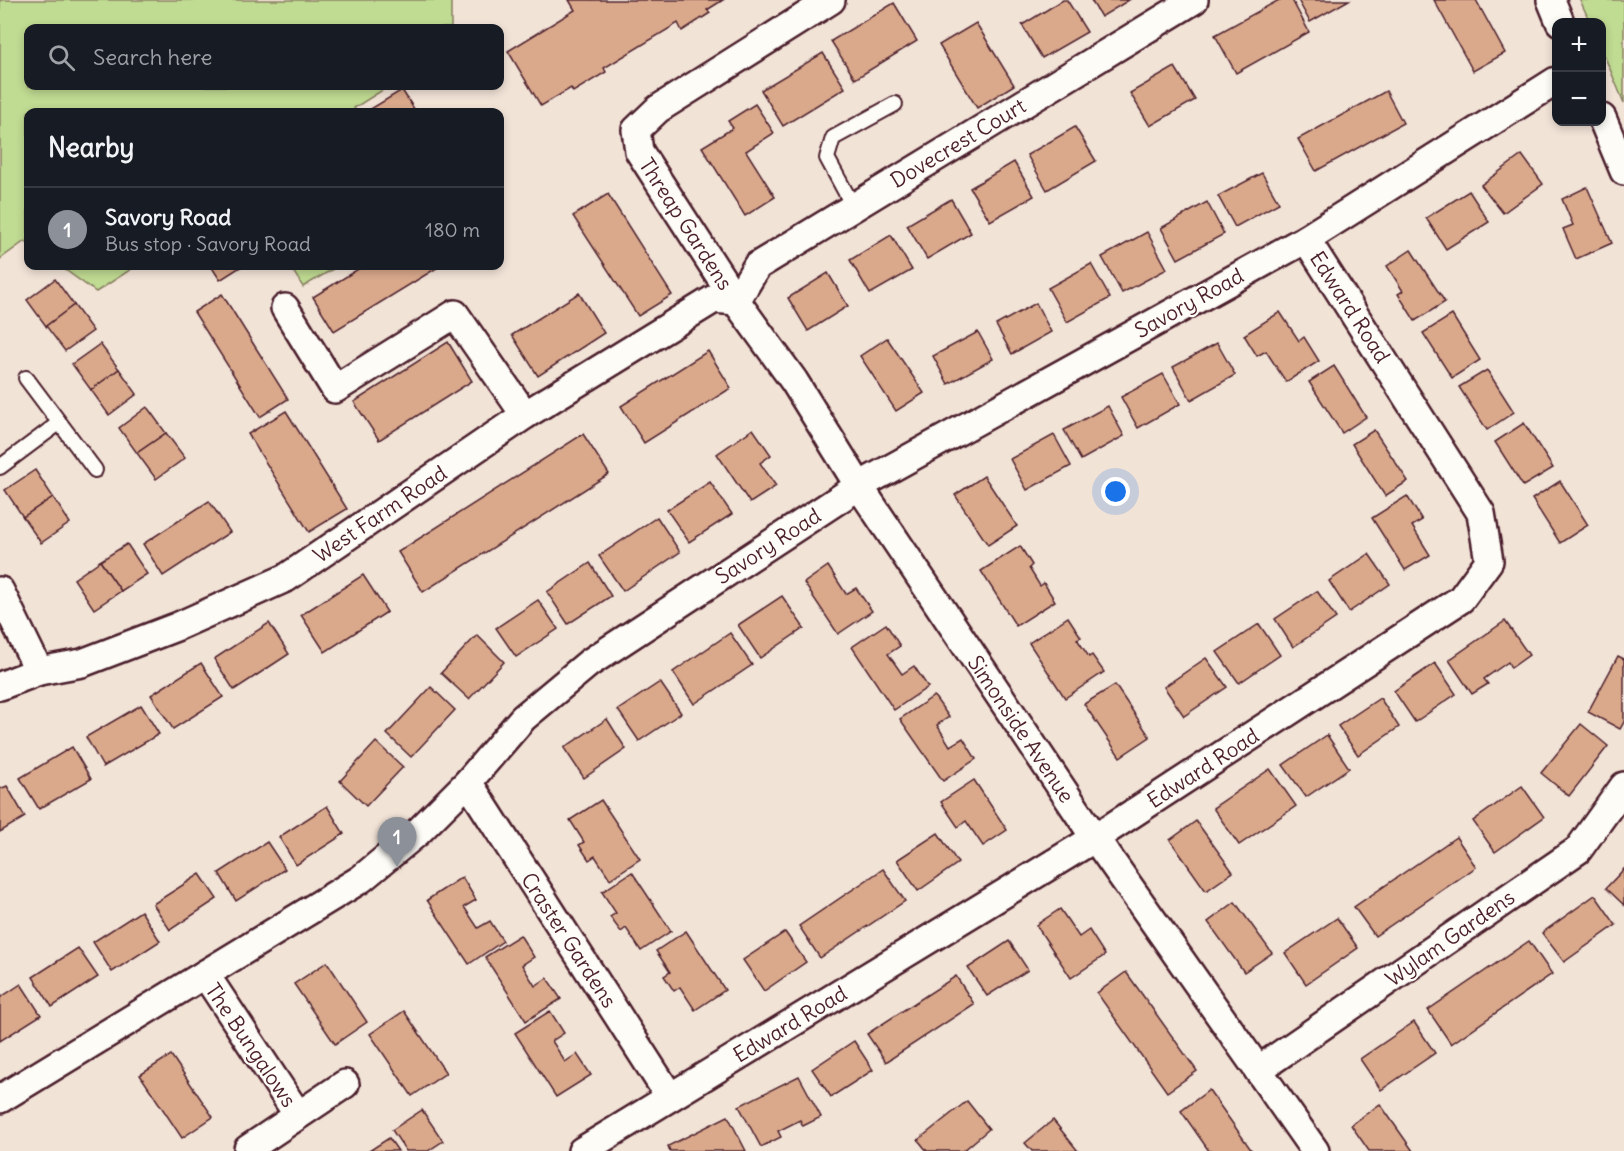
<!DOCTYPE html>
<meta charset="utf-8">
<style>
:root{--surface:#171b24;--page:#20242c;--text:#f1f3f6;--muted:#9ea1a6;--line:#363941;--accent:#8c9099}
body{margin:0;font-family:Delius,sans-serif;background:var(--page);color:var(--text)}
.controls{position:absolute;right:18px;top:18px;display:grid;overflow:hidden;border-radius:12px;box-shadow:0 3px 9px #0003}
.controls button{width:54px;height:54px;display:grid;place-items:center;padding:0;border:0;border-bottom:2px solid var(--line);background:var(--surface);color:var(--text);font:30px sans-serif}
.you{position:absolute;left:1116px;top:492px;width:21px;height:21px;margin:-15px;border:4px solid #fff;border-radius:50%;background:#1a73e8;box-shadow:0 0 0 9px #1a73e833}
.badge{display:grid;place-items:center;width:39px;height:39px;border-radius:50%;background:var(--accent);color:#fff;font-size:20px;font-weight:700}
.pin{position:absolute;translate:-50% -50px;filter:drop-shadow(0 2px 3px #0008)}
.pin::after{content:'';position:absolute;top:32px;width:21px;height:18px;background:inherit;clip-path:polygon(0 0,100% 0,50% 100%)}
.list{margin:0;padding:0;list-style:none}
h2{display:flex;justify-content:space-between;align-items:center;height:78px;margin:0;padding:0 24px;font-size:26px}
h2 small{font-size:20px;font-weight:400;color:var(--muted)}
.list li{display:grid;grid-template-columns:39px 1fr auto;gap:18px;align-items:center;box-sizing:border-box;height:84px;padding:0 24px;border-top:2px solid var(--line)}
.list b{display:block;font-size:22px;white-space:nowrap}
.list p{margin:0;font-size:20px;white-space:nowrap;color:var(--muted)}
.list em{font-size:20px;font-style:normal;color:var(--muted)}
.icon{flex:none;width:33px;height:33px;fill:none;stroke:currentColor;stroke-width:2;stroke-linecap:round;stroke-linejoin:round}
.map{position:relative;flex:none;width:1624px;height:1151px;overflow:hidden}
.search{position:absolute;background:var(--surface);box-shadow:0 3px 9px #0003;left:24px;top:24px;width:480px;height:66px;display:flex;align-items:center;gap:15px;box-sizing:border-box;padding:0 21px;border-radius:12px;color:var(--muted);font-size:22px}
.panel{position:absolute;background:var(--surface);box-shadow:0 3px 9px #0003;left:24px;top:108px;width:480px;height:162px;border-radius:12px}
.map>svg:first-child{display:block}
.green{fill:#c0db92;stroke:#857d5e;stroke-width:1.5}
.building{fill:#daa98c;stroke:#4a1f2b;stroke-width:1.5}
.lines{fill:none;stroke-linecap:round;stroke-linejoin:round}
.lane-casing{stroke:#4a1f2b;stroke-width:18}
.street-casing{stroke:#4a1f2b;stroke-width:32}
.lane{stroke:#fdfcf7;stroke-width:14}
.street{stroke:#fdfcf7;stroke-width:27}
.labels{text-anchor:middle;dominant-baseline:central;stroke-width:4.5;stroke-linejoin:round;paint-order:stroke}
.street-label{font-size:21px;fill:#4a1f2b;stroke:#fdfcf7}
</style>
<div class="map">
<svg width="1624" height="1151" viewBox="0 0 1624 1151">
<rect width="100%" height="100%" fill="#f2e3d7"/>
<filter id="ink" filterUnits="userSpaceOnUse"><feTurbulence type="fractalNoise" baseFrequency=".0167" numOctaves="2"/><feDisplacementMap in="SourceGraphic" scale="12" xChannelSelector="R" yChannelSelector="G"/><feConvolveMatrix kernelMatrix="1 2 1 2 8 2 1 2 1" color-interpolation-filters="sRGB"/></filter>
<g filter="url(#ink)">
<g class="green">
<polygon points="0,0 451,0 451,28 28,28 28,86 389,86 354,108 357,112 28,112 28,244 25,241 0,259"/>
<polygon points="1580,0 1624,0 1624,103 1602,50 1602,22 1590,22"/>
<polygon points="60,266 136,266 96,292"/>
<polygon points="290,266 338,266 303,287"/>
</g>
<g class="building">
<polygon points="569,0 723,0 707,10 710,13 682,31 678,23 604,68 606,72 573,92 571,88 541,106 508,51 575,10"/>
<polygon points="1063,0 1067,0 1087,32 1042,58 1022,25"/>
<polygon points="1091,0 1129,0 1101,17"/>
<polygon points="1279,0 1292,0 1309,32 1236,73 1215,35"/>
<polygon points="1298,0 1349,0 1310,22"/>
<polygon points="1434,0 1476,0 1505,53 1473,71"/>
<polygon points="894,3 917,41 855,79 831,41"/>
<polygon points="976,23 1014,85 977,108 939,45"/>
<polygon points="823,53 845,88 783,126 761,90"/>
<polygon points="1175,67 1195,100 1150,126 1130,93"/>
<polygon points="402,90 416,112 370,112 369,110"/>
<polygon points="1386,91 1403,123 1316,171 1298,139"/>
<polygon points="755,104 774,133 746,151 775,197 745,216 702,147 733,128 728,121"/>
<polygon points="1075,127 1096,161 1047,190 1027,155"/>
<polygon points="1522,155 1543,184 1503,213 1481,185"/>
<polygon points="1014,162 1034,196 990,221 970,188"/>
<polygon points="1262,173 1279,203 1235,227 1218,196"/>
<polygon points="1587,187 1612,243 1576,259 1563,229 1573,225 1562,199"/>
<polygon points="1469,191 1489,222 1446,249 1426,218"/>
<polygon points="608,194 672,295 638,316 573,216"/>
<polygon points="951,199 971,233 927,259 907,225"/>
<polygon points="1207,202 1224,234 1178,259 1161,228"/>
<polygon points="1147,232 1167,269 1122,293 1102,257"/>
<polygon points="891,235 912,270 870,294 850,260"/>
<polygon points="1411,250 1445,302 1415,321 1398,294 1403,291 1387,266"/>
<polygon points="1091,264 1110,298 1067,322 1048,288"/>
<polygon points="211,266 242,266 220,280"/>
<polygon points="363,266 440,266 334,331 313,297"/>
<polygon points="828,273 848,306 808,331 788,298"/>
<polygon points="55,279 74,305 46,326 27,300"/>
<polygon points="579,293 604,333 538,376 512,335"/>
<polygon points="222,294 288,399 260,417 194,312"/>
<polygon points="1036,303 1051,332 1012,354 996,325"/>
<polygon points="74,305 93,331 65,351 46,326"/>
<polygon points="1280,312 1299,341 1304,337 1319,361 1286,382 1266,351 1257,356 1244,335"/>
<polygon points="1452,315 1480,360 1452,378 1423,333"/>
<polygon points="978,332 993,359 948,384 933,356"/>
<polygon points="887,338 924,393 896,411 860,356"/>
<polygon points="448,342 472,381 379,440 354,402"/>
<polygon points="1217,343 1235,375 1191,400 1173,367"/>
<polygon points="100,344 119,369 91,390 72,364"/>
<polygon points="708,351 731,388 644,443 621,406"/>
<polygon points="1334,366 1366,417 1342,433 1309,382"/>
<polygon points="119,369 137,394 109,415 91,390"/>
<polygon points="1487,370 1514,412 1487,430 1459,387"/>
<polygon points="1163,374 1180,404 1138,428 1121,397"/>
<polygon points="1108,406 1124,436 1081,460 1064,430"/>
<polygon points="147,407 166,433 137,453 119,428"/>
<polygon points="286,411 347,509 309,532 248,434"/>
<polygon points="1524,423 1553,468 1523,486 1495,442"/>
<polygon points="753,429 771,455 760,463 776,486 750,503 717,454"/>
<polygon points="1374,430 1408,481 1385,496 1352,444"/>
<polygon points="166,433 185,458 156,479 137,453"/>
<polygon points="583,434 609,474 423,592 398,552"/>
<polygon points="1054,435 1071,466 1027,490 1010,459"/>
<polygon points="35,470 53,497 23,517 5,490"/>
<polygon points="984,476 1017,526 988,545 955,495"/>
<polygon points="1560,481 1588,525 1560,543 1532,499"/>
<polygon points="710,482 732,514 689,542 667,510"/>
<polygon points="1407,496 1422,520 1412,526 1430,555 1405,570 1372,518"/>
<polygon points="53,497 70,523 41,543 23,517"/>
<polygon points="209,501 230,532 163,576 143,544"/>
<polygon points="657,517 680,552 623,591 599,556"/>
<polygon points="127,544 147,574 121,591 100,561"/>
<polygon points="1020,546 1032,565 1029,568 1040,586 1044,583 1055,601 1016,626 981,571"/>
<polygon points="1369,554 1390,584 1349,612 1329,581"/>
<polygon points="100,561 121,591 94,609 74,579"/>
<polygon points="590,563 611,596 568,624 547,592"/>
<polygon points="828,566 846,594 856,588 872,611 838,634 804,583"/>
<polygon points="363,575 387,612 325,652 301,615"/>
<polygon points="1317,591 1336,618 1293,647 1275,619"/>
<polygon points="782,596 804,628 760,658 738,625"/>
<polygon points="538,600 558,629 516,657 496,628"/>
<polygon points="1068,617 1081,637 1077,639 1089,657 1092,655 1104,672 1065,698 1029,643"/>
<polygon points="1505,621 1529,655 1511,668 1508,662 1484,679 1488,684 1472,694 1449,660"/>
<polygon points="269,623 289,654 234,690 214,659"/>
<polygon points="886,624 900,646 888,654 902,674 914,666 928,687 894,710 852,647"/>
<polygon points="1259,624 1280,655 1239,683 1217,652"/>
<polygon points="730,633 752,665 694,704 673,672"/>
<polygon points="477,635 504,662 469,699 441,673"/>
<polygon points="1618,656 1624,659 1624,722 1620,729 1588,712"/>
<polygon points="1206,658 1227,687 1184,716 1164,687"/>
<polygon points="201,663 223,697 173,729 151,695"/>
<polygon points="1435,663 1456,694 1415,722 1394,691"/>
<polygon points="660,682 681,713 639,741 618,710"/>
<polygon points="1115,685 1150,737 1120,757 1084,704"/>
<polygon points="431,687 455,710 411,757 387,734"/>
<polygon points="934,696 949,717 937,725 950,746 963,738 976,759 943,781 900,719"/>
<polygon points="1380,698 1399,727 1358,755 1338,726"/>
<polygon points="141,705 159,734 103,767 86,737"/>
<polygon points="607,719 626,749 584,778 564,748"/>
<polygon points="1581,724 1608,746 1569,796 1541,773"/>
<polygon points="1327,735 1349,768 1306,797 1283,765"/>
<polygon points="376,742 403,767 366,806 340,781"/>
<polygon points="72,747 91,779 39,809 20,778"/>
<polygon points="1270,769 1296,806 1239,845 1213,808"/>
<polygon points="974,780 1007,830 983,846 966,821 958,827 941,802"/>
<polygon points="7,786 25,817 0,832 0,789"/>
<polygon points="1522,786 1544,817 1495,852 1473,821"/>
<polygon points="601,800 640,859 610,879 595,856 589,860 579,845 584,842 570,820"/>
<polygon points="327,806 344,834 296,865 279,837"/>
<polygon points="1196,821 1233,872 1206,891 1170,840"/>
<polygon points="938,833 958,863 918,891 897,860"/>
<polygon points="1456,837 1476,867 1375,936 1354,907"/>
<polygon points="267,842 285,869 236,901 219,873"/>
<polygon points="883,869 905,901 820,958 799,926"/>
<polygon points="1624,869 1624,905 1606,888"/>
<polygon points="632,872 671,931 641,951 626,928 621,932 610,917 616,913 602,892"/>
<polygon points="200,874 217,899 170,930 153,904"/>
<polygon points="462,877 476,900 464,907 478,928 490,921 503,941 469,964 427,900"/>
<polygon points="1595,895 1616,925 1564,962 1542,933"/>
<polygon points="1235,902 1272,953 1244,972 1208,922"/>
<polygon points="1060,909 1079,937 1089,930 1105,955 1071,978 1036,925"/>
<polygon points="141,911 160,941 112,972 93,942"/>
<polygon points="1337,918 1358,948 1306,984 1285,953"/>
<polygon points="686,931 725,990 695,1010 680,987 674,991 664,976 670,972 656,951"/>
<polygon points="785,932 806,962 764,991 743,960"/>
<polygon points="520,935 534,957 522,965 535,986 547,978 561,999 526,1021 485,957"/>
<polygon points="1009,941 1028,970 987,996 968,968"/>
<polygon points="1529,941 1552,974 1451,1044 1428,1010"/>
<polygon points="78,948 98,977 52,1007 33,977"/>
<polygon points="327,962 367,1022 335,1044 294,984"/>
<polygon points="1126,972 1197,1071 1167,1092 1097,993"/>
<polygon points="956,976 974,1004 886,1062 867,1034"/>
<polygon points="21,984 41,1015 0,1041 0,998"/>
<polygon points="404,1011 446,1073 412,1096 370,1034"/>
<polygon points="550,1011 564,1033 552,1041 565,1062 577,1054 591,1075 556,1097 515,1033"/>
<polygon points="1414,1022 1435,1053 1381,1090 1360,1059"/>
<polygon points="854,1041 873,1070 831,1097 812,1069"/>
<polygon points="171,1055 213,1117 182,1138 140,1075"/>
<polygon points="799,1076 821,1117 803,1126 800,1120 778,1131 781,1137 761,1147 739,1106"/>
<polygon points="1209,1090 1252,1151 1209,1151 1181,1111"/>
<polygon points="967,1101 989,1129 963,1151 927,1151 918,1140"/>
<polygon points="1380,1104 1413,1151 1369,1151 1351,1125"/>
<polygon points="422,1110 443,1141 428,1151 406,1151 392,1130"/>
<polygon points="728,1116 746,1151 670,1151 668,1146"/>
<polygon points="1053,1120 1078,1151 1032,1151 1025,1143"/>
<polygon points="389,1138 398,1151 369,1151"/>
</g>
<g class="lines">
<g class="lane-casing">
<g id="lane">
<polyline points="853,206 827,158 833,138 895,104"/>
<polyline points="26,378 95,470"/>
<polyline points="0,467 59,423"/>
</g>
</g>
<g class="street-casing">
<g id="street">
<polyline points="831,0 658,109 636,130 639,151 736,301 794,381 859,486 1095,838 1315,1151"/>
<polyline points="1551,0 1560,22"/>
<polyline points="1602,118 1624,171"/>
<polyline points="736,301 757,266 1194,0"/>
<polyline points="285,308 335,389 455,314 525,415"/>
<polyline points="0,591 39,671"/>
<polyline points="0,686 39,671 82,663 176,627 286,578 525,415 714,299 736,301"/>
<polyline points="468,782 670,1097"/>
<polyline points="205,974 298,1115"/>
<polyline points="1258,1070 1578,850 1624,786"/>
<polyline points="0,1099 361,879 418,832 468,782 523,718 589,663 859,486 1306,239 1556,81"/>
<polyline points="248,1149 345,1084"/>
<polyline points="582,1151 1095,838 1461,599 1489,561 1481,513 1306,239"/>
</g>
</g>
<use href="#lane" class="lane"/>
<use href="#street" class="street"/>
</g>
</g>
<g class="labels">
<g class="street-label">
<text transform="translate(958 143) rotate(-31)">Dovecrest Court</text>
<text transform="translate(686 224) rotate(57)">Threap Gardens</text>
<text transform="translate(1189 303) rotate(-29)">Savory Road</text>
<text transform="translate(1350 307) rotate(57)">Edward Road</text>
<text transform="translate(380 514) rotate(-34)">West Farm Road</text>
<text transform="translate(768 546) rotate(-33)">Savory Road</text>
<text transform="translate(1021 729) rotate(56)">Simonside Avenue</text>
<text transform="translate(1203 768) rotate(-33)">Edward Road</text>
<text transform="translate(1450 938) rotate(-35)">Wylam Gardens</text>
<text transform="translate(569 940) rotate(57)">Craster Gardens</text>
<text transform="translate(790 1024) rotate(-31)">Edward Road</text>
<text transform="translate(251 1045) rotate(56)">The Bungalows</text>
</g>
</g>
</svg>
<div class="controls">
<button>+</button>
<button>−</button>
</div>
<div class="you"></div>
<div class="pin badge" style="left:397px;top:867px">1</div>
<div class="search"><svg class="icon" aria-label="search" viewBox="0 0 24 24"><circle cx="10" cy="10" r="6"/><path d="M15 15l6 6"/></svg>Search here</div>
<section class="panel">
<h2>Nearby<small></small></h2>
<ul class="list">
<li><span class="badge">1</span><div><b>Savory Road</b><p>Bus stop · Savory Road</p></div><em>180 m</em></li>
</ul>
</section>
</div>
